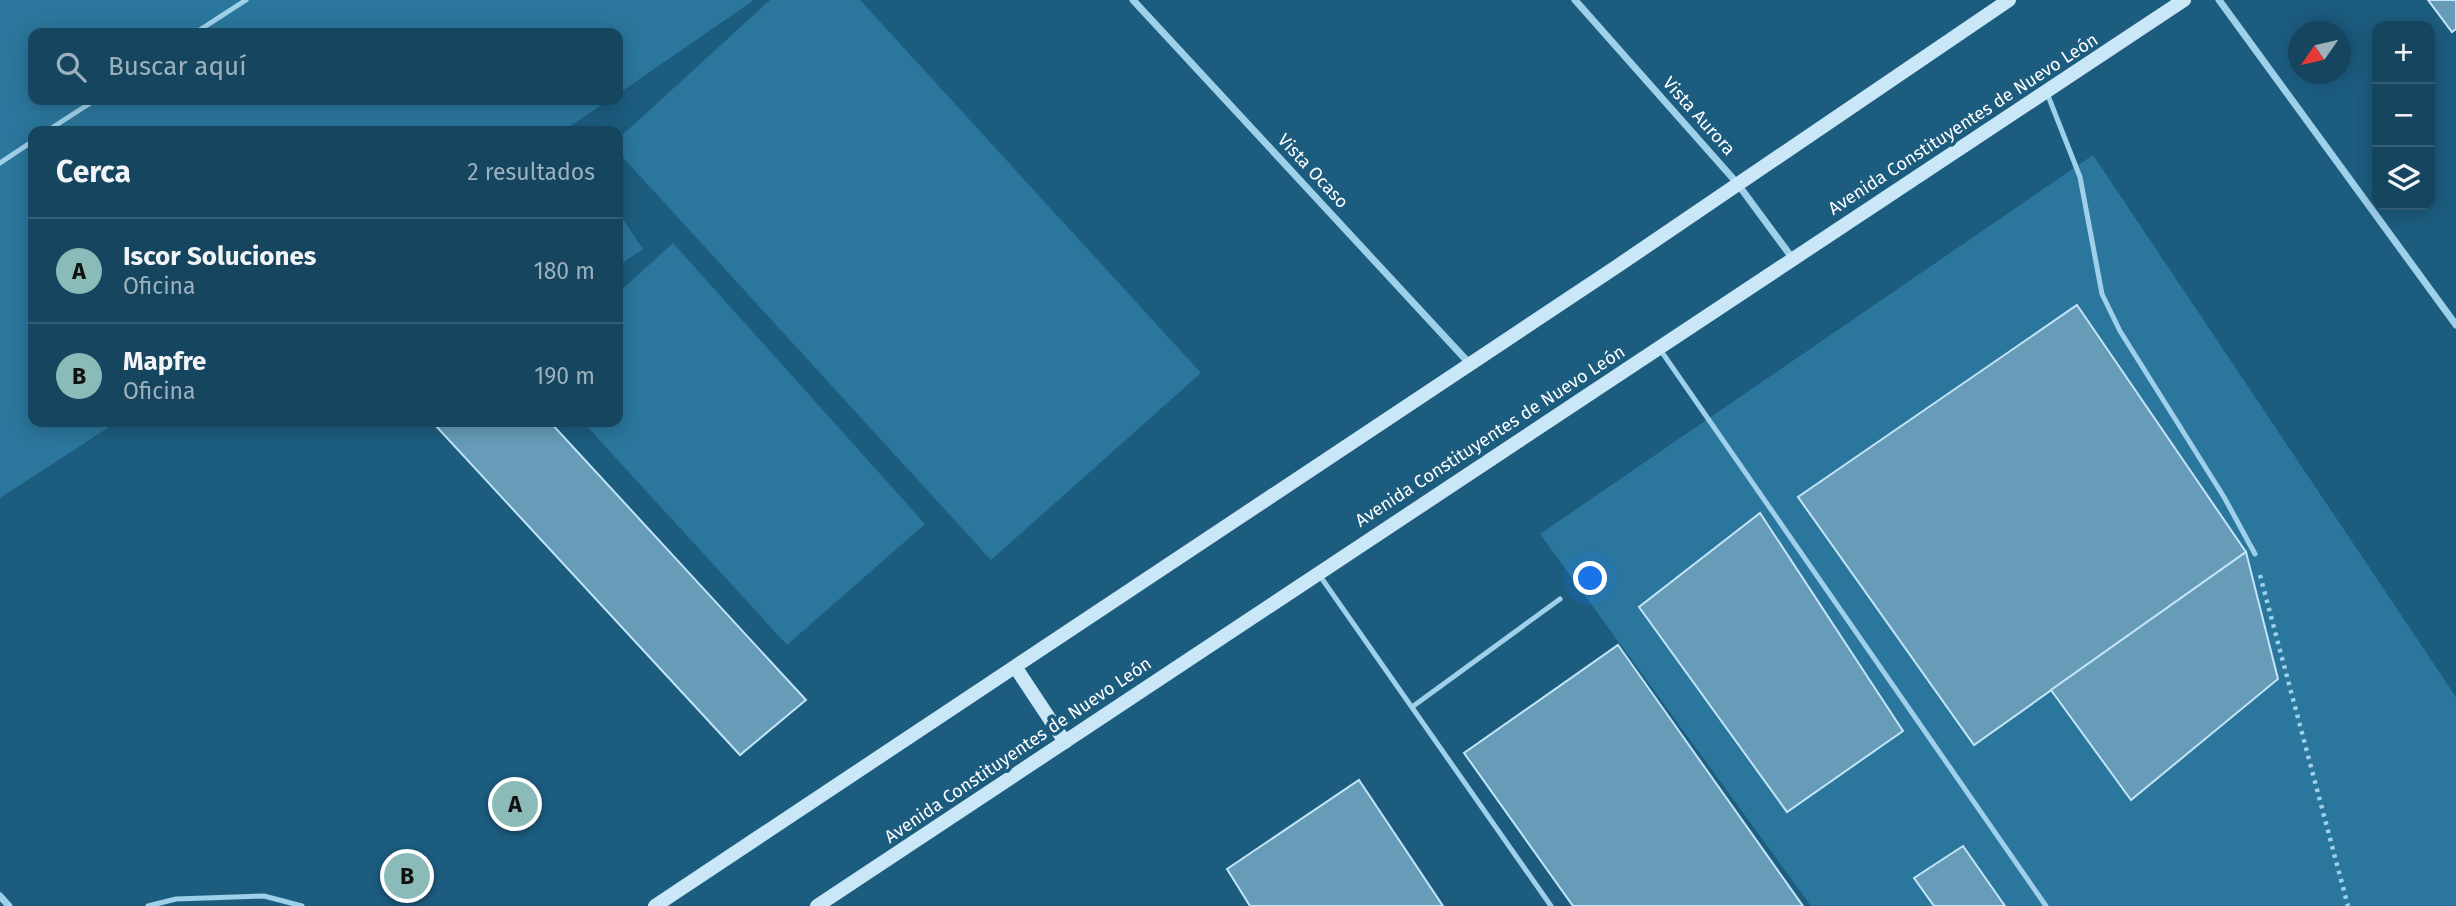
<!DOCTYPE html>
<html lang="es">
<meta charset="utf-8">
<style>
:root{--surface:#15455f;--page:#1e4c65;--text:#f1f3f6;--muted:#9db1bd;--line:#345d74;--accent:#8bbbb9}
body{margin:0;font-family:"Fira Sans",sans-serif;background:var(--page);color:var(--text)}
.controls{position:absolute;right:21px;top:21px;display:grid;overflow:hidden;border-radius:14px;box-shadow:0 4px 18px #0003}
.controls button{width:63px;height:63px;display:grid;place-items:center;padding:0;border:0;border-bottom:2px solid var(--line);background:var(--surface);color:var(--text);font:35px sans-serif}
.compass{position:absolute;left:2288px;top:21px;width:63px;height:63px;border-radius:50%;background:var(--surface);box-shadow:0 4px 18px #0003;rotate:236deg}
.you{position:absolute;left:1591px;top:579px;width:24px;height:24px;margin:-18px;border:5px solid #fff;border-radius:50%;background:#1a73e8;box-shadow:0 0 0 10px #1a73e833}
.badge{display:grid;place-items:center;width:46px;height:46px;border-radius:50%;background:var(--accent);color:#111;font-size:23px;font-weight:700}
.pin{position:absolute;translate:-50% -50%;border:4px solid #fff;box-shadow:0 2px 7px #0006}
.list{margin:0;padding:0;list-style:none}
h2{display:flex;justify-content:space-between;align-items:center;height:91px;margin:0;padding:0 28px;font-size:30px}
h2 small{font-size:23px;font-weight:400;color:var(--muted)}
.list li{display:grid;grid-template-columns:46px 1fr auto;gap:21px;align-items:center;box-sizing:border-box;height:105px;padding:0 28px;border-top:2px solid var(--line)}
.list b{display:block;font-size:26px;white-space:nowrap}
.list p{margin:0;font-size:23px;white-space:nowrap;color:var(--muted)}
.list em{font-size:23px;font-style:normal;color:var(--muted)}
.icon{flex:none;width:38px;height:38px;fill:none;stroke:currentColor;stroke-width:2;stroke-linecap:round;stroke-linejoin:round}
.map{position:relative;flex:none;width:2456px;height:906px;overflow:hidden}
.search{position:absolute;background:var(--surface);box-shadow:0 4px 18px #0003;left:28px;top:28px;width:595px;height:77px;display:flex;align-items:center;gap:18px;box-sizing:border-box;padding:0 24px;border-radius:14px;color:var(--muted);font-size:26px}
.panel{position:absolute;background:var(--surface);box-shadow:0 4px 18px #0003;left:28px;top:126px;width:595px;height:301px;border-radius:14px}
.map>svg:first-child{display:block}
.green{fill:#2b769c}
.building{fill:#669cb8;stroke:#c3e5f7;stroke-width:2}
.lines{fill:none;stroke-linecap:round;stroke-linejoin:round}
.path{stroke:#9fd0e9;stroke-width:4.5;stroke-dasharray:3.5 5;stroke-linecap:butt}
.service{stroke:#9fd0e9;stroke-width:5}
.minor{stroke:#9fd0e9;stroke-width:7}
.secondary{stroke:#cae7f7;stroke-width:14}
.labels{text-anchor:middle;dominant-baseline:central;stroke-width:7;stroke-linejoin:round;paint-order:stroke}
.street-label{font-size:18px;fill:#fff;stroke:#1c5c7f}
</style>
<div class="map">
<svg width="2456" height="906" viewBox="0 0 2456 906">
<rect width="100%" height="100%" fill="#1c5c7f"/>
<g class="green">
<polygon points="0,0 754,0 618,94 618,33 33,33 33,100 609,100 563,131 33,131 33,422 117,422 0,498"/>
<polygon points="770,0 860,0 1201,373 991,560 618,152 618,139"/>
<polygon points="2093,155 2456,697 2456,906 1811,906 1540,534"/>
<polygon points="618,212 643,249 618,266"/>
<polygon points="673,243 925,524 787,645 583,422 618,422 618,293"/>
</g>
<g class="building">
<polygon points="2428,0 2456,0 2456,29 2452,32"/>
<polygon points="2077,305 2246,552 1974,745 1798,497"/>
<polygon points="438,422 550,422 806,700 740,755 435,425"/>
<polygon points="1760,513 1903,731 1787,812 1639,607"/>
<polygon points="2246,552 2278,679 2131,800 2051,690"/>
<polygon points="1618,645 1803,906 1573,906 1464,753"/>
<polygon points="1359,780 1443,906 1250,906 1227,869"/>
<polygon points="1963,846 2005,906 1934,906 1914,878"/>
</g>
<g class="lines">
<polyline class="path" points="2260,575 2348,906"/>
<g class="service">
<polyline points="195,33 246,0"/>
<polyline points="2047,93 2080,177 2102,294 2120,331 2224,497 2255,554"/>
<polyline points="47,131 95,100"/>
<polyline points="0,163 33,141"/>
<polyline points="1659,348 2046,906"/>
<polyline points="1320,576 1551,906"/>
<polyline points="1412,707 1560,599"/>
<polyline points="148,906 176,899 264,896 302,906"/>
</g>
<g class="minor">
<polyline points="1133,0 1469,363"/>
<polyline points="1575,0 1737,183 1793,259"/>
<polyline points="2219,0 2456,325"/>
<polyline points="0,896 9,906"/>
</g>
<g class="secondary">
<polyline points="1016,668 1065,742"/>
<polyline points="655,906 1616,267 2009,0"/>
<polyline points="817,906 2184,0"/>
</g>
</g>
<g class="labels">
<g class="street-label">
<text transform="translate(1699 116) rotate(48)">Vista Aurora</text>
<text transform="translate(1963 124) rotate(-33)">Avenida Constituyentes de Nuevo León</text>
<text transform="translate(1313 171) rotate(47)">Vista Ocaso</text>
<text transform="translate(1490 436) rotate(-33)">Avenida Constituyentes de Nuevo León</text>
<text transform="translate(1018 750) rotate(-34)">Avenida Constituyentes de Nuevo León</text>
</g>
</g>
</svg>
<div class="controls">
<button>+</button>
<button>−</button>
<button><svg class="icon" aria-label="layers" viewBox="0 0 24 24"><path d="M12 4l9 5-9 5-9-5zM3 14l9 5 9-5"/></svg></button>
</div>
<svg class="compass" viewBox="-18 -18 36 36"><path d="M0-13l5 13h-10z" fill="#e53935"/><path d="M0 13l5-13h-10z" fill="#9db1bd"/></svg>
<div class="you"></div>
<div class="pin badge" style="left:515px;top:804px">A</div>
<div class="pin badge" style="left:407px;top:876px">B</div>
<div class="search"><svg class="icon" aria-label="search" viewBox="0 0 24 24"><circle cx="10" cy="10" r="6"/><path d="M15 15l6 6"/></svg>Buscar aquí</div>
<section class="panel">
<h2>Cerca<small>2 resultados</small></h2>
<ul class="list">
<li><span class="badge">A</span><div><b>Iscor Soluciones</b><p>Oficina</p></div><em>180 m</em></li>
<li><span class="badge">B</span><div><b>Mapfre</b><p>Oficina</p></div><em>190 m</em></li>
</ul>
</section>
</div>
